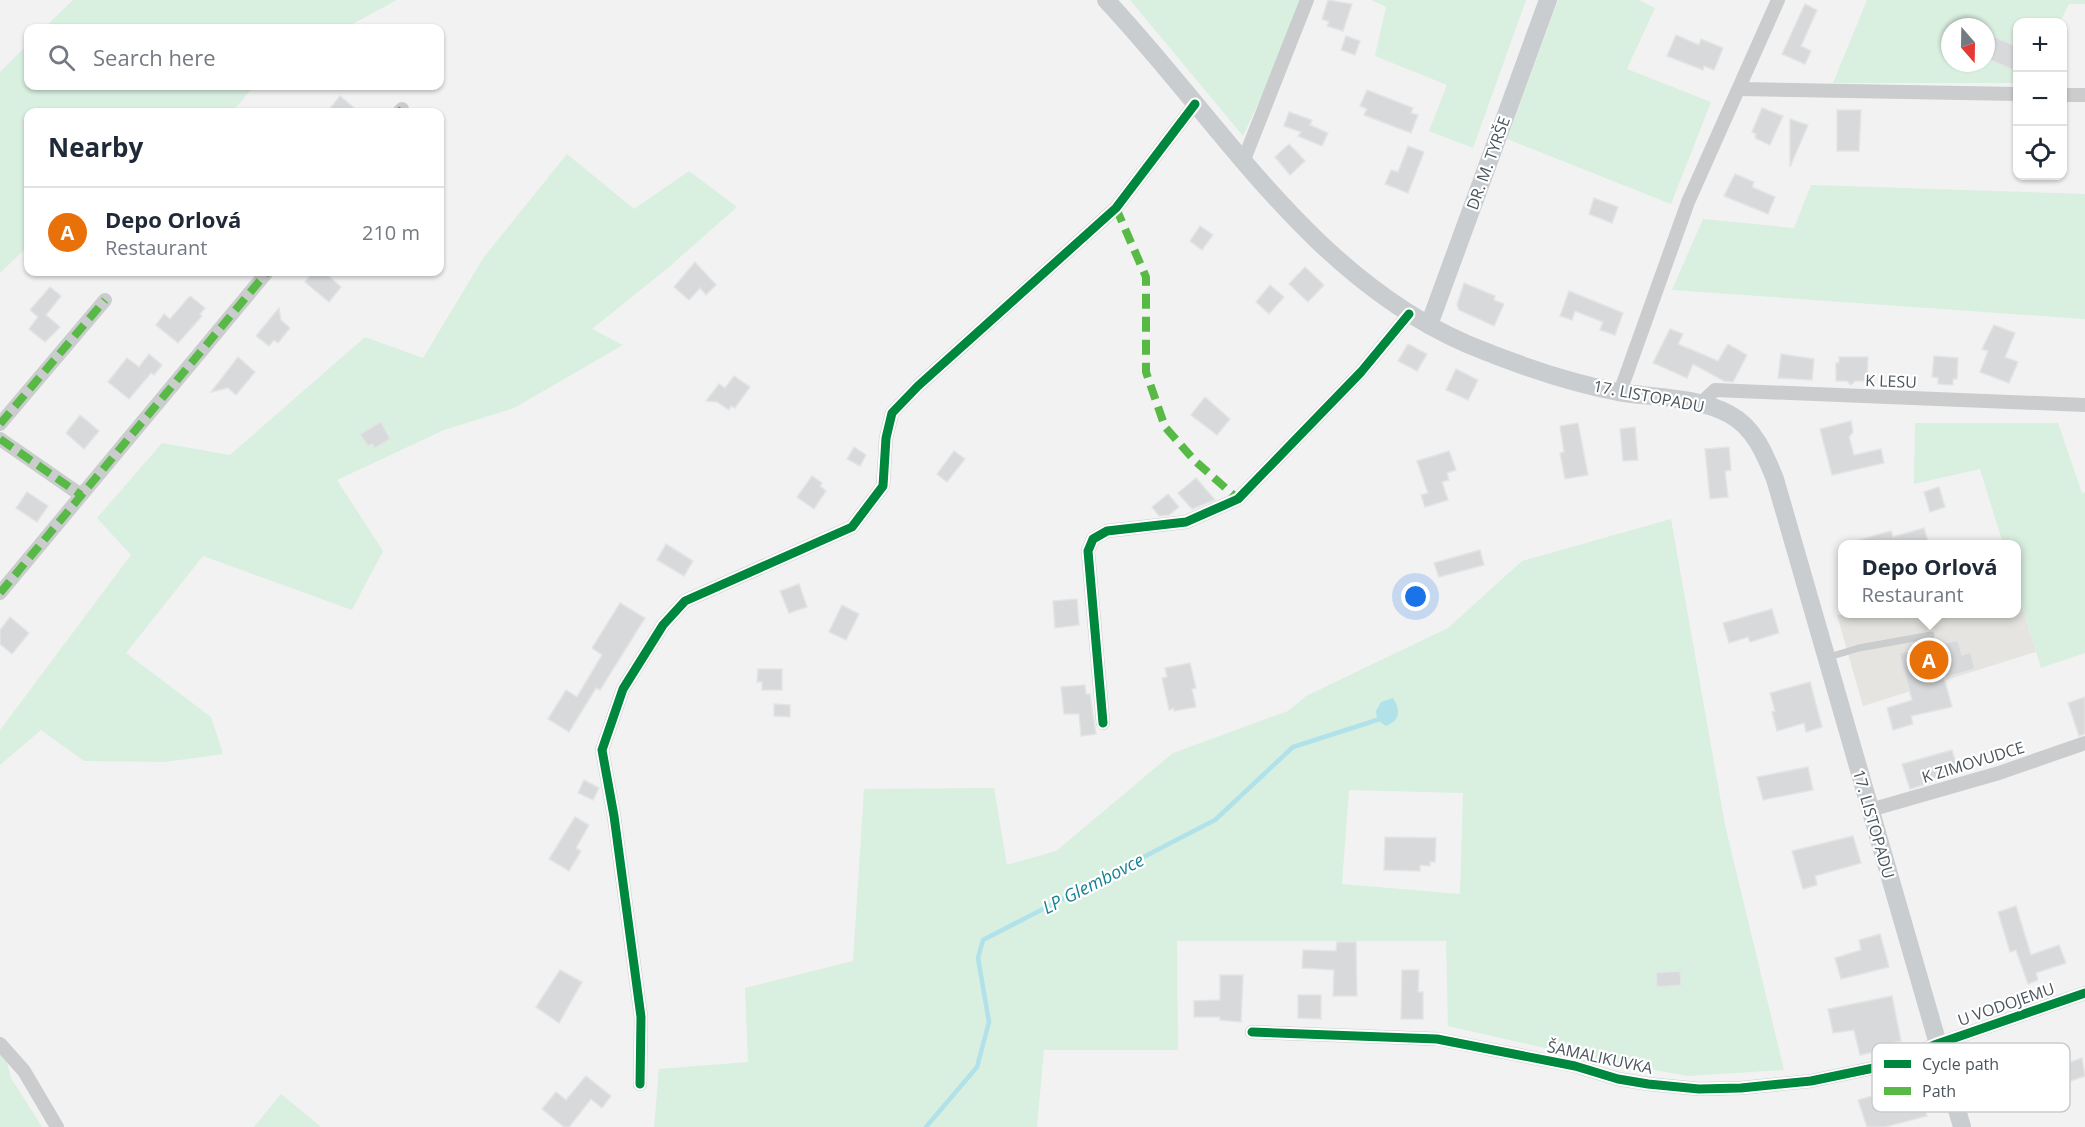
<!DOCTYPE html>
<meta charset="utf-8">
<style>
:root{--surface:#fff;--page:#f6f6f7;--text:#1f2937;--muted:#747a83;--line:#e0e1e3;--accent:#db2777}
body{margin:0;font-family:"Open Sans",sans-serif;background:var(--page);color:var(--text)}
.controls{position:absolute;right:18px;top:18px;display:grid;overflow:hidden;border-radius:12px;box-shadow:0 2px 4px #0004}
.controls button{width:54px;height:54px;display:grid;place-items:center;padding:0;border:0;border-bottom:2px solid var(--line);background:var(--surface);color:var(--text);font:30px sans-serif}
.compass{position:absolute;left:1941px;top:18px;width:54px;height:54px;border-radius:50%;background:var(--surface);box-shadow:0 2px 4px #0004;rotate:160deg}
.you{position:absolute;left:1416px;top:597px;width:21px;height:21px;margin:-15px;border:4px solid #fff;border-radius:50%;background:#1a73e8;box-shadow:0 0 0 9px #1a73e833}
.badge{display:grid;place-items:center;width:39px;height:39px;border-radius:50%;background:var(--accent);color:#fff;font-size:20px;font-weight:700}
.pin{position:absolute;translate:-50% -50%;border:3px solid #fff;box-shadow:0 2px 6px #0006}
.popup{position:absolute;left:1838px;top:540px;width:183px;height:78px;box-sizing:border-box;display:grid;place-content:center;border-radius:12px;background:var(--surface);filter:drop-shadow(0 2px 4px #0005);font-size:20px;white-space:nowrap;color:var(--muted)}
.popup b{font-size:22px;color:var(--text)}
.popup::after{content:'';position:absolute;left:50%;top:100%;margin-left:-12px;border:12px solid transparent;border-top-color:var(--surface)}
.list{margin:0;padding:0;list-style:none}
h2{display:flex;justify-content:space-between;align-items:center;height:78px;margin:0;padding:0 24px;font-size:26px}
h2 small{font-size:20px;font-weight:400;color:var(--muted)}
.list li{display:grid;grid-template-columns:39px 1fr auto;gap:18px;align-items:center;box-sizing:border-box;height:90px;padding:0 24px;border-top:2px solid var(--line)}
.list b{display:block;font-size:22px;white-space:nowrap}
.list p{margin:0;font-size:20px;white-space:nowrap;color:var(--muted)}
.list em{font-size:20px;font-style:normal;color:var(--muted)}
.icon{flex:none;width:33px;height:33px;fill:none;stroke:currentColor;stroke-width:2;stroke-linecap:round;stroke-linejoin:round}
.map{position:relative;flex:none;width:2085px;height:1127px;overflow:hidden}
.search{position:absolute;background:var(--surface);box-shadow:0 2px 4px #0004;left:24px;top:24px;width:420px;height:66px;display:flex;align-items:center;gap:15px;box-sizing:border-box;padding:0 21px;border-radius:12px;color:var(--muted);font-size:22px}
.panel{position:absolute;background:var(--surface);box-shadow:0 2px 4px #0004;left:24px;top:108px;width:420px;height:168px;border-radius:12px}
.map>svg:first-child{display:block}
.commercial{fill:#e6e4e0}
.green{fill:#d9efe0;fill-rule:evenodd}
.water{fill:#b1e1e9}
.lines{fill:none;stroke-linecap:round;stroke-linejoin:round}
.stream{stroke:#b1e1e9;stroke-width:4.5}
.building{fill:#d8d9da;stroke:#e3e4e5;stroke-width:1.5}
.lane{stroke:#cacccd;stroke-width:7}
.street{stroke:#cacccd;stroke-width:14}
.secondary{stroke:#cacdcf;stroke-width:18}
.quiet{stroke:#58b947;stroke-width:8;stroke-dasharray:15 8;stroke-linecap:butt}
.cycleway-casing{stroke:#fff;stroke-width:13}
.cycleway{stroke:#00873e;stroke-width:9}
.labels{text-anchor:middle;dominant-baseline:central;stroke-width:4.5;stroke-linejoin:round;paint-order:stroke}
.street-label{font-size:16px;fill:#4a555d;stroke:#fff}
.water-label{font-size:18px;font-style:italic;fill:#188293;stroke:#fff}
.key{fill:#fff;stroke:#c9ccce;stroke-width:1.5}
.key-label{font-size:16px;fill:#4a555d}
</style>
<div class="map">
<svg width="2085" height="1127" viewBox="0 0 2085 1127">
<rect width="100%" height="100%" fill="#f2f2f2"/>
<polygon class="commercial" points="2016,586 2036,652 1863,706 1837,615 2016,614"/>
<g class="green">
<polygon points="73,0 397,0 345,28 44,28"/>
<polygon points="1130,0 1306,0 1243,136"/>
<polygon points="1371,0 1526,0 1473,148 1429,131 1447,85 1375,56 1386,7"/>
<polygon points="1558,0 1639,0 1655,8 1627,69 1711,102 1671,204 1507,139"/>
<path d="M1867,0H2085V4H2069L2060,22H2018L2017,83H1833ZM1950,27H1986V63H1950Z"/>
<polygon points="28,44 28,86 254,86 232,112 28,112 28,246 0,273 0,72"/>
<polygon points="567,154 634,209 689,171 737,207 669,267 592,329 623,345 514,408 444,430 337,480 383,551 352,610 203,556 126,653 211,717 223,754 165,762 84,761 41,730 0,765 0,730 131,555 97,518 162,443 230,455 365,337 423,358 484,257"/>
<polygon points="1811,185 2085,194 2085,319 1672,290 1703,219 1794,228"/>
<polygon points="1915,423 2058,423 2082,493 2085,492 2085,653 2041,668 2016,586 2016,544 2003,544 1980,469 1914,484"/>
<path d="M1671,519L1725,825L1784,1070L1687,1076L1576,1055L1448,1026L1446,941H1177L1178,1050H1044L1037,1127H654L659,1069L748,1062L745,988L853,961L864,789L994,788L1007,865L1056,851L1173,753L1288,711L1306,696L1448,628L1522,561ZM1349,790L1463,793L1460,894L1342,884Z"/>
<polygon points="0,1036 11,1078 42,1127 0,1127"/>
<polygon points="281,1094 321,1127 254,1127"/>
</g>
<path class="water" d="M1393,698C1401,711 1400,720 1386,726L1377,720L1376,711L1381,702Z"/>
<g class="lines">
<polyline class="stream" points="926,1127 977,1067 989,1022 978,958 983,940 1215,820 1293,747 1377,720"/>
</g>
<g class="building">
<polygon points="1328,0 1352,4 1343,31 1327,26 1329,22 1322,19"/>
<polygon points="1805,4 1817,10 1801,46 1811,51 1805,64 1782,54"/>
<polygon points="1676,35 1699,45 1701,39 1723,48 1714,70 1704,66 1703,70 1667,56"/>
<polygon points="1346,36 1360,41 1355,55 1341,50"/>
<polygon points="1992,36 2018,47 2018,72 1986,58 1986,49"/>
<polygon points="1367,90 1413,108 1411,113 1418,115 1411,133 1364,115 1367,109 1360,106"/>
<polygon points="340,96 359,112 327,112"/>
<polygon points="1762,108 1783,116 1770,145 1755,138 1756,134 1752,132"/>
<polygon points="1837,110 1861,110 1859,151 1837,151"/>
<polygon points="1289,112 1312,120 1310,125 1328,133 1322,146 1298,136 1301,132 1284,126"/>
<polygon points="1790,119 1808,125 1790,167"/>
<polygon points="1289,144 1305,161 1290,175 1275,157"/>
<polygon points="1408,146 1424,152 1408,193 1385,184 1391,170 1398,172"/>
<polygon points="1735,174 1754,182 1752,187 1775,197 1768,214 1724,196"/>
<polygon points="1594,198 1618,207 1612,223 1589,214"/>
<polygon points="1200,226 1213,235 1202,250 1190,241"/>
<polygon points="695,262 716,285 706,295 700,288 689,300 674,287"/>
<polygon points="1305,267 1324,285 1308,302 1289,284"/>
<polygon points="313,272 324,272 341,287 329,302 305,282"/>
<polygon points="1464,283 1495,296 1494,300 1504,304 1494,326 1459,310 1457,305"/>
<polygon points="1270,285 1284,297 1269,314 1256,302"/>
<polygon points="50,287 61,296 46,315 60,327 45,342 29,329 38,317 30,310"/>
<polygon points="1569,291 1623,313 1615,335 1600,330 1603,322 1575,311 1572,320 1560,316"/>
<polygon points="190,296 205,308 200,314 202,316 178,343 156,325 164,314 170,319"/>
<polygon points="279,308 281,320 290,328 278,343 274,340 269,346 256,336"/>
<polygon points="1994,325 2015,333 2005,357 2018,362 2009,383 1980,372 1988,351 1982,349"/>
<polygon points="1670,329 1683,334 1678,344 1718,361 1728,344 1747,355 1733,382 1724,381 1693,364 1687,378 1653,363"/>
<polygon points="1408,344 1427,354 1417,371 1398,361"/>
<polygon points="149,354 162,365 154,375 151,373 129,399 108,382 127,358 139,367"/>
<polygon points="1781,354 1814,359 1812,380 1778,378"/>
<polygon points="1934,356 1958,358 1957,379 1953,379 1953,385 1938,384 1938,378 1932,377"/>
<polygon points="238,357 255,372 236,395 228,388 211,392"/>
<polygon points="1839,357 1868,357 1867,381 1855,381 1851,385 1847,381 1836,381 1836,363 1839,363"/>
<polygon points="1456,369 1478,380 1468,400 1446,390"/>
<polygon points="734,376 750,387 735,408 731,406 729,410 717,402 706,401 719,384 725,388"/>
<polygon points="1205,397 1230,419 1217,435 1191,415"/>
<polygon points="80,415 99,431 84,449 66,433"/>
<polygon points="1851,421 1853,432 1849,437 1854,455 1881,449 1884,463 1832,475 1820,429"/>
<polygon points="381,422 390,439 375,448 372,444 368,446 360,434"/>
<polygon points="1578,423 1588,475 1565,479 1560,453 1564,452 1560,426"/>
<polygon points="1635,427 1638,460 1623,461 1620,429"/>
<polygon points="854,447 866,455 860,466 847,459"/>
<polygon points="1729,447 1731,470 1725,471 1728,497 1710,499 1705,449"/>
<polygon points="954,451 965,459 947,482 937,474"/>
<polygon points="1449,451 1456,470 1447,473 1449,480 1442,482 1448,500 1425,507 1421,495 1428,493 1417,461"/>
<polygon points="812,476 822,483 820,486 826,491 814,509 797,497"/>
<polygon points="1196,478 1215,500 1192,509 1178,493"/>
<polygon points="1939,487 1945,507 1930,512 1924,492"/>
<polygon points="27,492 48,506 37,522 16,508"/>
<polygon points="1168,494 1179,507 1169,515 1159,516 1152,507"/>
<polygon points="1924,528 1929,544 1857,544 1856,541 1891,531 1893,537"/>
<polygon points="666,544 693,561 684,576 657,560"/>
<polygon points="1480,550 1484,565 1439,577 1434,563"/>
<polygon points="799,584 807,607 789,613 780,591"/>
<polygon points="1077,599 1079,625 1055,628 1053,601"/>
<polygon points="620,603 645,618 600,690 596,688 569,732 548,719 566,690 577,697 602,655 592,648"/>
<polygon points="842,605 859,614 846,640 829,632"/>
<polygon points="1772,609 1779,633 1750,642 1748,637 1729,643 1723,623"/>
<polygon points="10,617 29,633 12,654 0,644 0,630"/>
<polygon points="1958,640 1962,655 1971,652 1975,669 1944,678 1952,707 1911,716 1913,724 1893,730 1887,708 1912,700 1899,653"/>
<polygon points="1190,663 1196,688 1192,689 1196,707 1174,711 1174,708 1169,710 1162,678 1167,677 1165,668"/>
<polygon points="758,669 782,669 782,690 762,690 762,682 757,682"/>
<polygon points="1810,682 1822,727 1806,732 1804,723 1777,731 1772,712 1775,711 1770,693"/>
<polygon points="1085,685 1086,694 1090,694 1096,734 1081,736 1079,714 1064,714 1061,687"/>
<polygon points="2085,697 2085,734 2079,736 2068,703"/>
<polygon points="774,704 790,705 790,717 774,716"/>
<polygon points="1952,750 1959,774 1910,789 1902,764"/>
<polygon points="1808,767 1813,790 1763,800 1757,777"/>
<polygon points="584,780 599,788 593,800 578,793"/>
<polygon points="575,817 589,825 576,848 581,851 569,871 549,859"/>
<polygon points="1853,836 1861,863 1815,876 1817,885 1803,889 1792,851"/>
<polygon points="1385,837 1436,838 1435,862 1430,862 1430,866 1420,865 1420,871 1384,870"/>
<polygon points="2016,906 2031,955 2059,945 2066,963 2036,973 2038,980 2028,984 2016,950 2010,952 1998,912"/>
<polygon points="1880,934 1889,967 1841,979 1835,958 1861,950 1859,940"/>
<polygon points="1337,942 1356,942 1357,996 1333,996 1334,970 1302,968 1303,950 1336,951"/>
<polygon points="560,970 582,982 559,1023 536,1007"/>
<polygon points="1402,970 1419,970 1418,992 1423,992 1423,1019 1401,1019"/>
<polygon points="1680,971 1681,985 1657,987 1656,973"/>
<polygon points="1220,975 1243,975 1241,1022 1220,1020 1220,1017 1194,1017 1194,1001 1220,1000"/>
<polygon points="1298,995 1321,995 1321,1019 1298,1018"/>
<polygon points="1892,996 1901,1041 1891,1043 1892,1048 1860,1055 1854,1030 1833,1033 1828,1009"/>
<polygon points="2082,1058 2085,1076 2071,1081 2065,1064"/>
<polygon points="586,1076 611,1096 602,1108 591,1099 569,1127 564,1127 542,1109 556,1092 566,1100"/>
<polygon points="1917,1083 1927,1116 1885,1127 1867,1127 1858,1100"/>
</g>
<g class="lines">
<polyline class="lane" points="1829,657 1859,648 1931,635"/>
<g class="street">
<polyline points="1739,89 2018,94"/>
<polyline points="2062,95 2085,95"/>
<polyline points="399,112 402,109"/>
<polyline points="1243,162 1307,0"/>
<polyline points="1620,392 1688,202 1778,0"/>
<polyline points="1700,404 1715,390 2085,405"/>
<polyline points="0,424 105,300"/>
<polyline points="0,439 81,495"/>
<polyline points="0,593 267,272"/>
<polyline points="1103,723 1088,551 1093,539 1107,531 1186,522 1238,499 1361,372 1409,314"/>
<polyline points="1870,810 1999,773 2085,743"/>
<polyline points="1252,1032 1437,1039 1575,1066 1618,1079 1648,1084 1699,1089 1741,1088 1811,1081 1888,1065 1937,1044 2085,993"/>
<polyline points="0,1044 24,1071 57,1127"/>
<polyline points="640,1084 641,1017 614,816 602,750 623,689 663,625 685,601 852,527 883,486 886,438 892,413 918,386 1116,208 1195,104"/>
</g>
<g class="secondary">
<path d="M1106,0C1219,120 1310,276 1467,344C1515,364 1566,382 1618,392C1654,398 1695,396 1729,414C1754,427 1765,454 1775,479L1962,1127"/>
<polyline points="1429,325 1548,0"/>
</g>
<g class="quiet">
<polyline points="399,112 402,109"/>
<polyline points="1116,208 1146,277 1146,372 1165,427 1194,460 1238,499"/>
<polyline points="0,424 105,300"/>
<polyline points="0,439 81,495"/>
<polyline points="0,593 267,272"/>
</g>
<g class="cycleway-casing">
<g id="cycleway">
<polyline points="1103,723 1088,551 1093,539 1107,531 1186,522 1238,499 1361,372 1409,314"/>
<polyline points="1252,1032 1437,1039 1575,1066 1618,1079 1648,1084 1699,1089 1741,1088 1811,1081 1888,1065 1937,1044 2085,993"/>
<polyline points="640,1084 641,1017 614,816 602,750 623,689 663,625 685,601 852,527 883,486 886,438 892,413 918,386 1116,208 1195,104"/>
</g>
</g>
<use href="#cycleway" class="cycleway"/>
</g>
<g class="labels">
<g class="street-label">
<text transform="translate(1488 163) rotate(-70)">DR. M. TYRŠE</text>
<text transform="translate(1891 381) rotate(2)">K LESU</text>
<text transform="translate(1649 396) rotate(11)">17. LISTOPADU</text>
<text transform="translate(1973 762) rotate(-17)">K ZIMOVUDCE</text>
<text transform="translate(1874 824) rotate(74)">17. LISTOPADU</text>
<text transform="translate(2006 1004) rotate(-19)">U VODOJEMU</text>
<text transform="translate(1600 1057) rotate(12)">ŠAMALIKUVKA</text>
</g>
<g class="water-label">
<text transform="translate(1093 883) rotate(-27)">LP Glembovce</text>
</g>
</g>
<rect x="1872" y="1043" width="198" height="69" rx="9" class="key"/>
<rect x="1884" y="1060" width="27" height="8" fill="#00873e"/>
<rect x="1884" y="1087" width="27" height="8" fill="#58b947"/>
<g class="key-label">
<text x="1922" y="1070">Cycle path</text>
<text x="1922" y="1097">Path</text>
</g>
</svg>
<div class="controls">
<button>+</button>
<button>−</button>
<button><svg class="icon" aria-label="locate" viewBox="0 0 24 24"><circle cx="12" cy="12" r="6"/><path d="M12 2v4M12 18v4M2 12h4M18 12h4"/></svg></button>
</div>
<svg class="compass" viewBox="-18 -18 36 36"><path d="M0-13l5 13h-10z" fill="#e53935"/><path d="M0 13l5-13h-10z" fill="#747a83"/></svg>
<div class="you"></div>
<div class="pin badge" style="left:1929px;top:660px;background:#e8710a">A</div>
<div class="popup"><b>Depo Orlová</b>Restaurant</div>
<div class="search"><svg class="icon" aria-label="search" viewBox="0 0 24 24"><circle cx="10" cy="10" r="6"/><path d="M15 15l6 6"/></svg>Search here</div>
<section class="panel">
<h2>Nearby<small></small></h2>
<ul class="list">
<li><span class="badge" style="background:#e8710a">A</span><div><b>Depo Orlová</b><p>Restaurant</p></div><em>210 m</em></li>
</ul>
</section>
</div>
